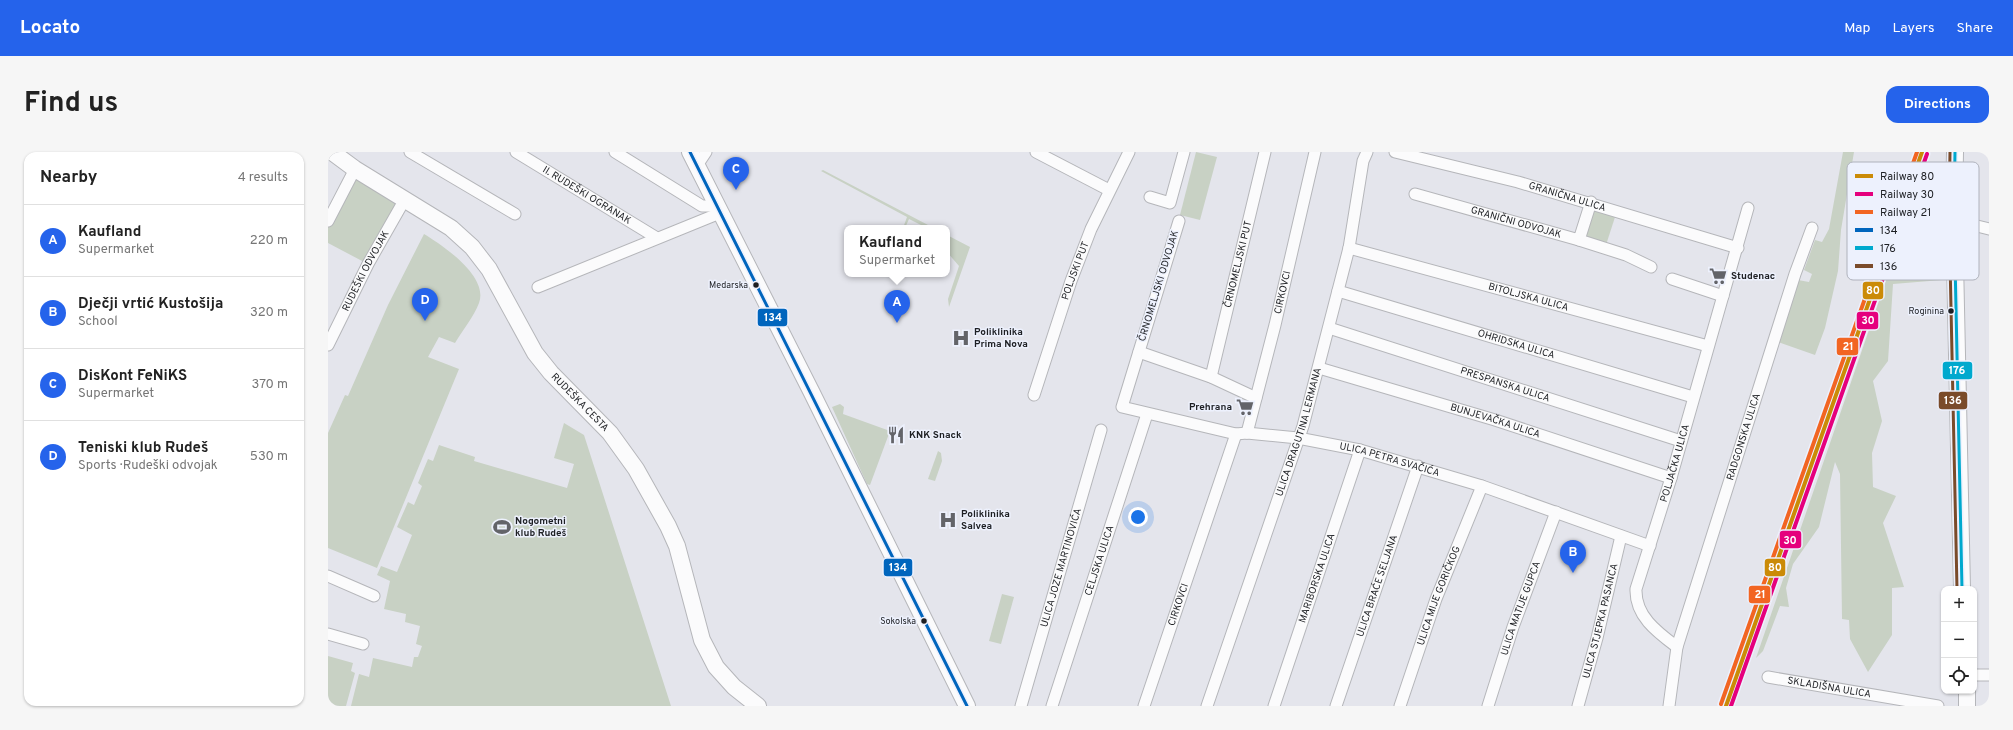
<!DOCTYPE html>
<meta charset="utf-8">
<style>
:root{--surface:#fff;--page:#f6f6f6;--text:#222;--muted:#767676;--line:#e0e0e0;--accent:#2563eb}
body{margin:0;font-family:Overpass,sans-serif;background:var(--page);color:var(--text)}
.controls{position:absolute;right:12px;bottom:12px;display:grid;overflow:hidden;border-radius:8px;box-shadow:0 1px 3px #0004}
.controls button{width:36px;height:36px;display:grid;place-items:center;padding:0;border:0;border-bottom:1px solid var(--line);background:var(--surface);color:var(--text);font:20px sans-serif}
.you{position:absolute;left:810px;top:365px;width:14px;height:14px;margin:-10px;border:3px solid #fff;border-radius:50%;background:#1a73e8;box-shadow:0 0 0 6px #1a73e833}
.badge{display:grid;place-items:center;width:26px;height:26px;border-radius:50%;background:var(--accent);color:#fff;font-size:13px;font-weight:700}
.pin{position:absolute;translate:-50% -33px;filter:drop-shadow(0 1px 2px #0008)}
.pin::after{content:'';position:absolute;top:21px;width:14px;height:12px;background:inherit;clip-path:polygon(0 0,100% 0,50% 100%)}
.popup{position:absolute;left:516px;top:73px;width:106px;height:52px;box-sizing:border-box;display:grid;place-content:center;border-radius:8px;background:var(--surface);filter:drop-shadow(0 1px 3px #0005);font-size:13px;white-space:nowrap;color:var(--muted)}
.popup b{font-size:15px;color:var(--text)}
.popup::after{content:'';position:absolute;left:50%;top:100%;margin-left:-8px;border:8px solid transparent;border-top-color:var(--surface)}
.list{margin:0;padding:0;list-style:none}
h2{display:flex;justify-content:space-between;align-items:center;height:52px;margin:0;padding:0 16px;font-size:17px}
h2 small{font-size:13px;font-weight:400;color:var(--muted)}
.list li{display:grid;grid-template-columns:26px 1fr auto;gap:12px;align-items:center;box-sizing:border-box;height:72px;padding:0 16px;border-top:1px solid var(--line)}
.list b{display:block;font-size:15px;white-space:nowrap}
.list p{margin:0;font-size:13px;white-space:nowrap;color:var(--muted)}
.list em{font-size:13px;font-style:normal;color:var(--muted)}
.icon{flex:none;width:22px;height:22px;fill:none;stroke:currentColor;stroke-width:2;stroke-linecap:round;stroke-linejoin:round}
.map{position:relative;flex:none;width:1661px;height:554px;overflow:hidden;border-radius:12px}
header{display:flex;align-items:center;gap:24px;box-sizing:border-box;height:56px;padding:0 20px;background:var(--accent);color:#fff}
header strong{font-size:19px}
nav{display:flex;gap:22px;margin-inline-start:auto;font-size:14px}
.intro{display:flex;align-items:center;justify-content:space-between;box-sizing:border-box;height:96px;padding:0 24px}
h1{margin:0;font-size:28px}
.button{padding:10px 18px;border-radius:12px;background:var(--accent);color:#fff;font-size:14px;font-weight:700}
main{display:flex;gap:24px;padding:0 24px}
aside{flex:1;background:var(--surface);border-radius:12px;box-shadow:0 1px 3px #0004}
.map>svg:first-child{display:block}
.green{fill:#c8d1c4}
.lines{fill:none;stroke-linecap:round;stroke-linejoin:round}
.street-casing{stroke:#b5b6ba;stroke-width:13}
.secondary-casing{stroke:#b5b6ba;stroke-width:18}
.street{stroke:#fbfbfc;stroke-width:11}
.secondary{stroke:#fbfbfc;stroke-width:16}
.bus-1-casing{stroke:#edf1fd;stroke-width:6}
.bus-2-casing{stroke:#edf1fd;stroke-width:6}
.bus-3-casing{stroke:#edf1fd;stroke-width:6}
.bus-1{stroke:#0065bd;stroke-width:3}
.bus-2{stroke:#00a9ce;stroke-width:3}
.bus-3{stroke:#7a4b2a;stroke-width:3}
.rail-1-casing{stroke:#edf1fd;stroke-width:7}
.rail-2-casing{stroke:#edf1fd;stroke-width:7}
.rail-3-casing{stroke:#edf1fd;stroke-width:7}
.rail-1{stroke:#cb8b07;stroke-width:4}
.rail-2{stroke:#e5007d;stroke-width:4}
.rail-3{stroke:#f26522;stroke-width:4}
.bus-dot{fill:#1d1f23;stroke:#edf1fd;stroke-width:1.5}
.labels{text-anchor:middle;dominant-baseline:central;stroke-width:3;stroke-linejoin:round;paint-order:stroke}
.bus-label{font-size:9px;fill:#1d1f23;stroke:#edf1fd;text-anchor:end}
.street-label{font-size:10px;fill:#1d1f23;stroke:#edf1fd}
.poi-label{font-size:10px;font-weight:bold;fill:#1d1f23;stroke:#edf1fd;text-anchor:start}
.key{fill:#edf1fd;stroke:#afb2bc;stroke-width:1}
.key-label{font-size:11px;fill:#1d1f23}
.line-badge{stroke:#edf1fd;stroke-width:1.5}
.badge-label{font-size:11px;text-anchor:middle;font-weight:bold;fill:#fff}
</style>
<header>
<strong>Locato</strong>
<nav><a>Map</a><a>Layers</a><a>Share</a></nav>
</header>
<div class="intro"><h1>Find us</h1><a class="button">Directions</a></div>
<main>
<aside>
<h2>Nearby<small>4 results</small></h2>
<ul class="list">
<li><span class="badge">A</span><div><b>Kaufland</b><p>Supermarket</p></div><em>220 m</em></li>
<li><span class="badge">B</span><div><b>Dječji vrtić Kustošija</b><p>School</p></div><em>320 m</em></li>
<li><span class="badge">C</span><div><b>DisKont FeNiKS</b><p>Supermarket</p></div><em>370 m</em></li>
<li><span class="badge">D</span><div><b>Teniski klub Rudeš</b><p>Sports · Rudeški odvojak</p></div><em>530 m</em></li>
</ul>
</aside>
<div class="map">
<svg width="1661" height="554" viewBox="0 0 1661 554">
<rect width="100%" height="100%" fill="#e4e5ec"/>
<g class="green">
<polygon points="868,0 889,5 872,68 852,63"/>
<polygon points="1515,0 1526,0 1513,78 1510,119 1497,176 1487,203 1450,190 1470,128 1481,130 1484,122 1476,118 1487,88 1494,90 1501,77"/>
<polygon points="495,18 600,73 599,76 581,67 577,76 575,76 579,65 493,19"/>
<polygon points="27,27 69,51 36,110 0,91 0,75"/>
<polygon points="1264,57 1288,62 1278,93 1257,85"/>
<path d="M96,82C114,93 161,124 151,151C146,164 135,178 127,191L111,185L100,205L131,217L49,416L0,396V281L17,243L20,244L60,153Z"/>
<polygon points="619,83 642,95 621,155 620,147 631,114 619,100"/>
<polygon points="1583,105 1615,112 1614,128 1565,132 1560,209 1545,229 1554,269 1544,301 1545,335 1568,344 1555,371 1576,435 1564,436 1564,483 1540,520 1522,487 1521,468 1514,467 1512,322 1507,310 1491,375 1465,412 1458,436 1461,455 1452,454 1435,499 1428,506 1563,114 1577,118"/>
<polygon points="512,252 516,255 515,262 562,279 542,333 539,332 504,255"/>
<polygon points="236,271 256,283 343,554 23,554 31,522 41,525 45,506 84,515 86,505 90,505 94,494 88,492 92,474 77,470 78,462 56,457 62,429 49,423 53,414 69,420 84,383 69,375 80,350 86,353 94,334 90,331 100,307 105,309 111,293 147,305 146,309 239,336 246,312 226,306"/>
<polygon points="610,299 613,301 614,309 607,329 600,327"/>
<polygon points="674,442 686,445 673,492 661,489"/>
<polygon points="0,504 25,511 23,519 27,521 18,554 0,554"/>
</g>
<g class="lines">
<g class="street-casing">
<g id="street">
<polyline points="82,0 187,62"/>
<path id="s1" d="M188,0L329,86"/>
<polyline points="287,0 374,54 388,54"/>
<polyline points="708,0 781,38"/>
<path id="s2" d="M1067,0L1190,30L1410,96"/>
<polyline points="368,15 378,0"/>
<path id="s3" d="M1087,42L1251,88L1263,50"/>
<polyline points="822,45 842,51 856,0"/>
<polyline points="0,69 27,17"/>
<path id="s4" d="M851,69L794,255L908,282L919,281L970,286L1032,298L1154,334L1322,394"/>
<polyline points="1626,72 1641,72 1661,77"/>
<polyline points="1251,88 1298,103 1323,115"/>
<path id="s5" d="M1021,96L1380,194"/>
<polyline points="1344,127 1395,144"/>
<polyline points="210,135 392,61"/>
<path id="s6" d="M1010,139L1365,245"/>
<path id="s7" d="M1001,176L1353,289"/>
<path id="s8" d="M0,193L40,112L77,47"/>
<polyline points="811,200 883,225 928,246"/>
<path id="s9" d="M991,216L1167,268L1343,326"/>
<path id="s10" d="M883,225L937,0"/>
<path id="s11" d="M706,243L743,129L763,77L801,0"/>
<path id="s12" d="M919,281L947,173L987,0"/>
<polyline points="0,424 46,444"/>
<polyline points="0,482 35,492"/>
<path id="s13" d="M1349,495C1329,480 1307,464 1308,437L1343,326L1420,56"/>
<polyline points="1646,523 1661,523"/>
<path id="s14" d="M1440,525L1610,554"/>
<path id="s15" d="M693,554L773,278"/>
<path id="s16" d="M724,554L819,262"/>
<path id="s17" d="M816,554L908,282"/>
<path id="s18" d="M879,554L975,274L1021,96L1035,9L1039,0"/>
<path id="s19" d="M946,554L1032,298"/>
<path id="s20" d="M1008,554L1090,314"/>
<path id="s21" d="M1072,554L1108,447L1154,334"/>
<path id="s22" d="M1160,554L1185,475L1228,360"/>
<path id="s23" d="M1250,554L1269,486L1293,384"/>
<path id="s24" d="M1341,554L1349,495L1467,122L1484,76"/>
</g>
</g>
<g class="secondary-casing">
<g id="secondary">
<path id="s25" d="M4,0L27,17L123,76L144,95L161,117L207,201L223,221L282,281L308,317L340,374L349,394L374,488L388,515L406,535L430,554"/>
<polyline points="362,0 483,239 639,554"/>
<polyline points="1627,0 1626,62 1634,437"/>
<polyline points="1639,539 1639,554"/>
</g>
</g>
<use href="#street" class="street"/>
<use href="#secondary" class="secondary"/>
<g class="bus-1-casing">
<polyline id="bus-1" points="362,0 639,554"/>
</g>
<g class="bus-2-casing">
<polyline id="bus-2" points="1627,0 1626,62 1634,437"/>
</g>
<g class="bus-3-casing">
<polyline id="bus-3" points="1622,0 1621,62 1629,437"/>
</g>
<use href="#bus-1" class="bus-1"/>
<use href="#bus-2" class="bus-2"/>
<use href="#bus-3" class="bus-3"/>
<g class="rail-1-casing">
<polyline id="rail-1" points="1398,554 1594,0"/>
</g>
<g class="rail-2-casing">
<polyline id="rail-2" points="1403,554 1599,2"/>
</g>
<g class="rail-3-casing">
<polyline id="rail-3" points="1393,552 1589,0"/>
</g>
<use href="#rail-1" class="rail-1"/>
<use href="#rail-2" class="rail-2"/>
<use href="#rail-3" class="rail-3"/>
</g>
<defs>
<g id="supermarket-bare" transform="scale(1.38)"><path d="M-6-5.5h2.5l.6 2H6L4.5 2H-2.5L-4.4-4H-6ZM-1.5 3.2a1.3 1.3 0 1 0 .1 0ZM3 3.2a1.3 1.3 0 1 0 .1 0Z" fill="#636469" stroke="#edf1fd" stroke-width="2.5" paint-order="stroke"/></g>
<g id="hospital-bare" transform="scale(1.38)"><path d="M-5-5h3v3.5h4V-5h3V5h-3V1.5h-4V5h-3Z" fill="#636469" stroke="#edf1fd" stroke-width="2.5" paint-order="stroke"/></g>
<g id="restaurant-bare" transform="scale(1.38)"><path d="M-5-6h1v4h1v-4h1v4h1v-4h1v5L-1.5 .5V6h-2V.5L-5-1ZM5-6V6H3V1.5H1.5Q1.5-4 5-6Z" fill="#636469" stroke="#edf1fd" stroke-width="2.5" paint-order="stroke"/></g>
<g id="stadium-bare" transform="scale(1.38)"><path d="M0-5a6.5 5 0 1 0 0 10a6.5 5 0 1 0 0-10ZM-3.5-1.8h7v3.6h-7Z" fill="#636469" stroke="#edf1fd" stroke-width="2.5" paint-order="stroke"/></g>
</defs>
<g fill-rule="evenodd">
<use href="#supermarket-bare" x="1390" y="124"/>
<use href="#hospital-bare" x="633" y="186"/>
<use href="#supermarket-bare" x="917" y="255"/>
<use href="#restaurant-bare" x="568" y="283"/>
<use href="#hospital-bare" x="620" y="368"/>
<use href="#stadium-bare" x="174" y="375"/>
</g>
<g class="bus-dot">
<circle cx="428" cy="133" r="3.5"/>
<circle cx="1623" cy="159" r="3.5"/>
<circle cx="596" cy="469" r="3.5"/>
</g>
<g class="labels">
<g class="bus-label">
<text x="420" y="133">Medarska</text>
<text x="1616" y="159">Roginina</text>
<text x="588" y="469">Sokolska</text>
</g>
<g class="street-label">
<text stroke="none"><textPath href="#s1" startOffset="83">II. RUDEŠKI OGRANAK</textPath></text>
<text stroke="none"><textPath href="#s2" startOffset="178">GRANIČNA ULICA</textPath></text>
<text stroke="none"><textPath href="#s3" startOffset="105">GRANIČNI ODVOJAK</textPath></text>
<text stroke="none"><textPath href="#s10" startOffset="116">ČRNOMELJSKI PUT</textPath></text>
<text stroke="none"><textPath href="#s8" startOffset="83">RUDEŠKI ODVOJAK</textPath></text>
<text stroke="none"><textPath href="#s11" startOffset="131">POLJSKI PUT</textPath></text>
<text transform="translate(831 134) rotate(-73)">ČRNOMELJSKI ODVOJAK</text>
<text stroke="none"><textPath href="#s12" startOffset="145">CIRKOVCI</textPath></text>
<text stroke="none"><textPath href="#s5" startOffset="186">BITOLJSKA ULICA</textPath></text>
<text stroke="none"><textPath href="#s6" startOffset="186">OHRIDSKA ULICA</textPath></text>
<text stroke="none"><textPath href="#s7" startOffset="185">PRESPANSKA ULICA</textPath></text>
<text stroke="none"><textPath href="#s25" startOffset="360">RUDEŠKA CESTA</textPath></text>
<text stroke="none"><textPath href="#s9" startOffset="184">BUNJEVAČKA ULICA</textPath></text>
<text stroke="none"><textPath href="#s18" startOffset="289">ULICA DRAGUTINA LERMANA</textPath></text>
<text stroke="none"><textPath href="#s24" startOffset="280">RADGONSKA ULICA</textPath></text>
<text stroke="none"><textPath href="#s4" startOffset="468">ULICA PETRA SVAČIĆA</textPath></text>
<text stroke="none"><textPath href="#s13" startOffset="206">POLJAČKA ULICA</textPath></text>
<text stroke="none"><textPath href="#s16" startOffset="153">CELJSKA ULICA</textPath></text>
<text stroke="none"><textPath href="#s15" startOffset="144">ULICA JOZE MARTINOVIĆA</textPath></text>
<text stroke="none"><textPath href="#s19" startOffset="135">MARIBORSKA ULICA</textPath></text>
<text stroke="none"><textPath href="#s20" startOffset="127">ULICA BRAĆE SELJANA</textPath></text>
<text stroke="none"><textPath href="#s21" startOffset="117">ULICA MIJE GORIČKOG</textPath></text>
<text stroke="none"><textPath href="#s17" startOffset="107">CIRKOVCI</textPath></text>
<text stroke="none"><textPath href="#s22" startOffset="103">ULICA MATIJE GUPCA</textPath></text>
<text stroke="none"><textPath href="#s23" startOffset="88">ULICA STJEPKA PASANCA</textPath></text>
<text stroke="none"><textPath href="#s14" startOffset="62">SKLADIŠNA ULICA</textPath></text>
</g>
<g class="poi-label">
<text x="1403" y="124">Studenac</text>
<text x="646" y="180">Poliklinika<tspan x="646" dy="12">Prima Nova</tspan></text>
<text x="904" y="255" text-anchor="end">Prehrana</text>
<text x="581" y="283">KNK Snack</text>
<text x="633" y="362">Poliklinika<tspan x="633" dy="12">Salvea</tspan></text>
<text x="187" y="369">Nogometni<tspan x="187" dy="12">klub Rudeš</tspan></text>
</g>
</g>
<rect x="1519" y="10" width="132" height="118" rx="6" class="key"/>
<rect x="1527" y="22" width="18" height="4" fill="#cb8b07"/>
<rect x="1527" y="40" width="18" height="4" fill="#e5007d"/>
<rect x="1527" y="58" width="18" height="4" fill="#f26522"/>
<rect x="1527" y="76" width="18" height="4" fill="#0065bd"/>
<rect x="1527" y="94" width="18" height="4" fill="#00a9ce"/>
<rect x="1527" y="112" width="18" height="4" fill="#7a4b2a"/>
<g class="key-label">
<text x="1552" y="28">Railway 80</text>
<text x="1552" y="46">Railway 30</text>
<text x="1552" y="64">Railway 21</text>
<text x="1552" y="82">134</text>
<text x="1552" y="100">176</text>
<text x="1552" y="118">136</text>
</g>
<g class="line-badge">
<rect x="1534" y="129" width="22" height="19" rx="4" fill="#cb8b07"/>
<rect x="429" y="156" width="31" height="19" rx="4" fill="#0065bd"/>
<rect x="1528" y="159" width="23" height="19" rx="4" fill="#e5007d"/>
<rect x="1508" y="185" width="23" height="19" rx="4" fill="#f26522"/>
<rect x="1614" y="209" width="31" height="19" rx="4" fill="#00a9ce"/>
<rect x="1610" y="239" width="30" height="19" rx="4" fill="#7a4b2a"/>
<rect x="1451" y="378" width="23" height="19" rx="4" fill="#e5007d"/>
<rect x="555" y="406" width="30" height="19" rx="4" fill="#0065bd"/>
<rect x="1436" y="406" width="22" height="19" rx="4" fill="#cb8b07"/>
<rect x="1420" y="433" width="23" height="19" rx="4" fill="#f26522"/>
</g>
<g class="badge-label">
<text x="1545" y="142">80</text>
<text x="445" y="169">134</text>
<text x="1540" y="172">30</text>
<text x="1520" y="198">21</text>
<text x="1629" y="222">176</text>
<text x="1625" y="252">136</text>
<text x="1462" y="392">30</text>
<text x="570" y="419">134</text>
<text x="1447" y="419">80</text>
<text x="1432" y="446">21</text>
</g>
</svg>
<div class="controls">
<button>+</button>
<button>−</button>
<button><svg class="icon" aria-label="locate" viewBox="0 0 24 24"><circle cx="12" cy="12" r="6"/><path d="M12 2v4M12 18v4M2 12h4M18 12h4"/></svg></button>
</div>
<div class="you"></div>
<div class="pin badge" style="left:569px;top:171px">A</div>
<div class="popup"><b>Kaufland</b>Supermarket</div>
<div class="pin badge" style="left:1245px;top:421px">B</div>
<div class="pin badge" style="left:408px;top:38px">C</div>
<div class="pin badge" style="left:97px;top:169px">D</div>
</div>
</main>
